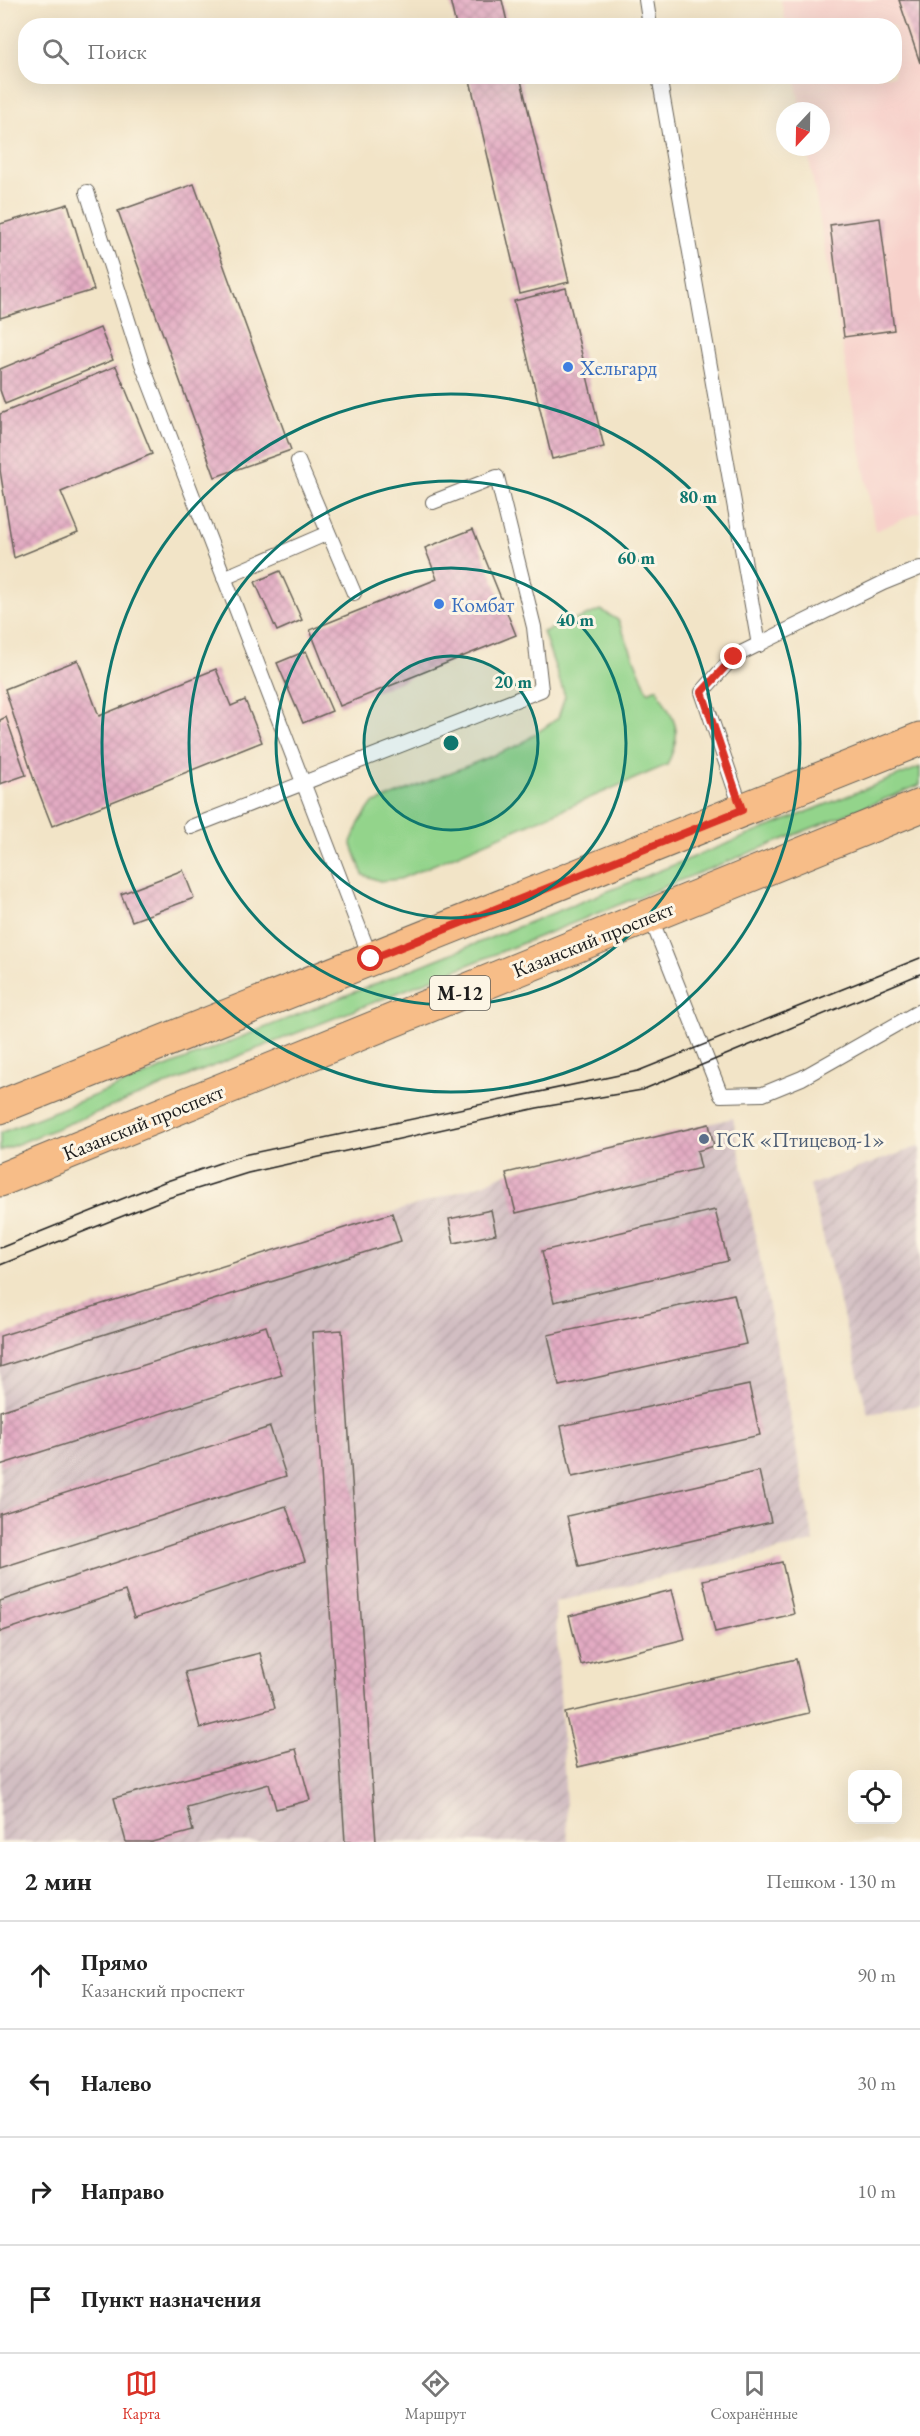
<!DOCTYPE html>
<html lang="ru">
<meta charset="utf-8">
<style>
:root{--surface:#fff;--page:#f6f6f6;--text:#222;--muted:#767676;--line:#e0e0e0;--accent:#d93025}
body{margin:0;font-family:"EB Garamond",serif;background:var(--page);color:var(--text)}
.controls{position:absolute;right:18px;bottom:18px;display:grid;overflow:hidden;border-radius:12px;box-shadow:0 6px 24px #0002}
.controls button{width:54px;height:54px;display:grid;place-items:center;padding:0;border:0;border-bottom:2px solid var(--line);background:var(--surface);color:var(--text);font:30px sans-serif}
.compass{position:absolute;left:776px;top:102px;width:54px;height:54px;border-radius:50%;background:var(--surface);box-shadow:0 6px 24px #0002;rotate:202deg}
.stop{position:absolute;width:18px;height:18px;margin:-14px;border:4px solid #d93025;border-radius:50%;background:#fff}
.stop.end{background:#d93025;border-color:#fff;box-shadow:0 2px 6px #0008}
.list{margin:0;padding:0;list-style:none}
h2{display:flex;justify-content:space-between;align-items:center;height:78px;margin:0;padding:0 24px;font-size:26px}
h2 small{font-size:20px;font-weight:400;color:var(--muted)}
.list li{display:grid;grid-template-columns:39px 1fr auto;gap:18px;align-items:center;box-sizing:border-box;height:108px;padding:0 24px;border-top:2px solid var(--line)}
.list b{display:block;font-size:22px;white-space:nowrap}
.list p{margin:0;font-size:20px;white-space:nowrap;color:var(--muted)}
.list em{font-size:20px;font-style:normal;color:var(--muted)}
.icon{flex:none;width:33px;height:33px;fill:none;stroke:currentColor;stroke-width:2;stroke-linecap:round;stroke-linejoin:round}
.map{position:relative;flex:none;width:920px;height:1842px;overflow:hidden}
.search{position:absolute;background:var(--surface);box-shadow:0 6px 24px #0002;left:18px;right:18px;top:18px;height:66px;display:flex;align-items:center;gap:15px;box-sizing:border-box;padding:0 21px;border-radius:24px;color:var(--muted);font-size:22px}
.sheet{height:510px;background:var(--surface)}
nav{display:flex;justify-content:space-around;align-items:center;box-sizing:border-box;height:84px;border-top:2px solid var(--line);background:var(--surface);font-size:16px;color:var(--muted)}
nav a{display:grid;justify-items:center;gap:3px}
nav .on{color:var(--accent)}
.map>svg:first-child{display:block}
.built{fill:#f7d0ca}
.industrial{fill:url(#industrial-furrows)}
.grass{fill:#93d48b;stroke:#587854;stroke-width:1.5}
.building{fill:url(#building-cross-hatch)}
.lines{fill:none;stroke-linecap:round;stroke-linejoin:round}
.lane-casing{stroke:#676258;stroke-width:16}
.primary-casing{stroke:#676258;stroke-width:35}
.lane{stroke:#fff;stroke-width:14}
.primary{stroke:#f7bd88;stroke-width:33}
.tram{stroke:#1c1c1c;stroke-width:1.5}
.route{stroke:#d93025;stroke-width:8}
.ring{fill:none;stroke:#0f766e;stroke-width:3}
.shop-dot{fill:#3f7fe0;stroke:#fcf5e5;stroke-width:2}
.service-dot{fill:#5c6f8a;stroke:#fcf5e5;stroke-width:2}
.labels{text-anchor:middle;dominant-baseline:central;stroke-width:6;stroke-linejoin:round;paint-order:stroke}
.shield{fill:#fcf5e5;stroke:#5f5d58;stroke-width:1.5}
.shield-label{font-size:20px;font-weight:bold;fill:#1c1c1c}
.shop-label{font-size:21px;fill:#366cbe;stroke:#fcf5e5;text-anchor:start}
.street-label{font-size:21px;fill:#1c1c1c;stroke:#fcf5e5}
.service-label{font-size:21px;fill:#4e5e75;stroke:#fcf5e5;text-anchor:start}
.centre{fill:#0f766e;stroke:#fcf5e5;stroke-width:3}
.ring-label{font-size:18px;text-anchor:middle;font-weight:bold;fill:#0f766e;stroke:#fcf5e5;stroke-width:6;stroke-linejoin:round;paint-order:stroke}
</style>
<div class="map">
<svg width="920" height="1842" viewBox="0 0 920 1842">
<defs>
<pattern id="industrial-furrows" width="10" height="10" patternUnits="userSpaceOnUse" patternTransform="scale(1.5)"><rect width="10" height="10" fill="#d2bec2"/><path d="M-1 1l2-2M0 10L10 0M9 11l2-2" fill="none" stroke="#b4a3a6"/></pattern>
<pattern id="building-cross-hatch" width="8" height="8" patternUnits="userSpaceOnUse" patternTransform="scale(1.5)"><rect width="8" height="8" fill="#e3abc3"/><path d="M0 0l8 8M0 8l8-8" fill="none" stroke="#c293a7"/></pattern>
</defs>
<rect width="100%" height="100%" fill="#fcf5e5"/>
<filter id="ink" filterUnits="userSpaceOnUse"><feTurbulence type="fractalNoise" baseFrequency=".0167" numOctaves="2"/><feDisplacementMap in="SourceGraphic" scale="12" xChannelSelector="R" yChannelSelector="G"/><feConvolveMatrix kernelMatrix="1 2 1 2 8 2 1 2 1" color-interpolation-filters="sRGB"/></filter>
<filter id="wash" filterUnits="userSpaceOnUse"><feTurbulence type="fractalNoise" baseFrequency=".008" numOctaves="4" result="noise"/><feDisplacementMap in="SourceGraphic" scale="24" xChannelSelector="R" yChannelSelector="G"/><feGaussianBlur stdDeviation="1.35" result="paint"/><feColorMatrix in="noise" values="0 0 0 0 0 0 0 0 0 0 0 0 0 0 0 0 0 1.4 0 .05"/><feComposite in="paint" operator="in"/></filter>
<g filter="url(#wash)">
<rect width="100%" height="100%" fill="#f2e4c7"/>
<g class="built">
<polygon points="781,0 920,0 920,512 875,531 807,147 821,147 821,111 801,111 795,77 894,76 894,26 786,25"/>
<polygon points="0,672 33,777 0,788"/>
</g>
<g class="industrial">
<polygon points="733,1118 814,1542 555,1602 568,1842 0,1842 0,1336 483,1184 506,1173"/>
<polygon points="920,1146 920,1405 868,1414 810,1185"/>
</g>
<g class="grass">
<path d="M601,610L618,620L648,692L657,688C674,723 685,727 667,765L400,879L380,881L363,875L351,842L360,821L372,804L519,745L558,718L565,696L543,632Z"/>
<polygon points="920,767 920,785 0,1151 0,1133"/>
</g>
<g id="blocks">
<g class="building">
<polygon points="450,0 502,0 508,26 456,26"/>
<polygon points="899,0 920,0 920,63"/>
<polygon points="469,76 520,76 569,282 520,294"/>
<polygon points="194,184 291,450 215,477 118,211"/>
<polygon points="68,204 94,290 0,318 0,224"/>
<polygon points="880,218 894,330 844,337 830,225"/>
<polygon points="566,288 604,447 552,459 514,301"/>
<polygon points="100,328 113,360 5,404 0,390 0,369"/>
<polygon points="116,366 152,454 61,492 78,532 14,558 0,470 0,414"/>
<polygon points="473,529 516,635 340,706 310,630 437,579 425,548"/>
<polygon points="280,571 302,620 277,631 255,582"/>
<polygon points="306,651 332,711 303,723 277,663"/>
<polygon points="78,660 99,716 216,669 231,706 245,700 262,742 52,826 33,777 5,689"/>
<polygon points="6,717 26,775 0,784 0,720"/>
<polygon points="183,870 194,898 132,921 121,894"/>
<polygon points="709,1124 714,1146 697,1151 701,1168 516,1213 506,1173"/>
<polygon points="491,1210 496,1234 454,1243 449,1219"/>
<polygon points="715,1210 728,1261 554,1302 542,1251"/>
<polygon points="392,1213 401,1241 0,1367 0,1336"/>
<polygon points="734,1294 746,1344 559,1386 548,1335"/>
<polygon points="266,1326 282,1375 0,1465 0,1411"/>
<polygon points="342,1330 376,1842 345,1842 312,1332"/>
<polygon points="749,1385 760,1435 572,1477 561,1426"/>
<polygon points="270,1427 286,1476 0,1568 0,1514"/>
<polygon points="759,1471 771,1522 579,1567 567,1516"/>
<polygon points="286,1506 305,1561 134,1618 125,1591 0,1632 0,1601"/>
<polygon points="782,1562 794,1614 715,1632 703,1580"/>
<polygon points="672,1590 685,1639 581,1665 569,1616"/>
<polygon points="260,1653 275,1708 200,1728 185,1672"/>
<polygon points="796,1659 809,1713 578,1767 565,1713"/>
<polygon points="296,1749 310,1800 276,1809 269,1784 187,1807 193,1831 152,1842 126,1842 114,1798"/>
</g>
</g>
</g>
<g filter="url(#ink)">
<use href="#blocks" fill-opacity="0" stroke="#676258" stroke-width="1.5"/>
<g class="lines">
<g class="lane-casing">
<g id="lane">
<polyline points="646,0 650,26"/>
<polyline points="659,76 759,645"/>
<polyline points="87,192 142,364 371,959"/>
<polyline points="298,461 354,593"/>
<polyline points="224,578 328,533"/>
<polyline points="742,810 702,692 733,657 883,583 920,568"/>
<polyline points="191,827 541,690 534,627 497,477 433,502"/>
<polyline points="650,916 721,1095 763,1094 802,1078 920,1011"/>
</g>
</g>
<g class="primary-casing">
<g id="primary">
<polyline points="0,1107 920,739"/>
<polyline points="0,1180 920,806"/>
</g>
</g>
<use href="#lane" class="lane"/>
<use href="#primary" class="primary"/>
<g class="tram">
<polyline points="0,1248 164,1182 243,1155 638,1071 920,958"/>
<polyline points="0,1265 168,1198 248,1173 537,1108 642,1090 920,974"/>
</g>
</g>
</g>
<g class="lines" filter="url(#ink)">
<polyline class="route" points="371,959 742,810 702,692 734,657"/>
</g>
<circle cx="451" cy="743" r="87" fill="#0f766e" fill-opacity=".12"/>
<g class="ring">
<circle cx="451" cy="743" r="87"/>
<circle cx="451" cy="743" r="175"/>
<circle cx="451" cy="743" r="262"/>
<circle cx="451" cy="743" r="349"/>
</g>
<g class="shop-dot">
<circle cx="568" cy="367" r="6"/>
<circle cx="439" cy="604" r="6"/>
</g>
<circle class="service-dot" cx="704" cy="1139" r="6"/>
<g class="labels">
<rect class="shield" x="430" y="976" width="60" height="34" rx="4.5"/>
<g class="shield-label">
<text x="460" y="993">М-12</text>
</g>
<g class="shop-label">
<text x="580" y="367">Хельгард</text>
<text x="451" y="604">Комбат</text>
</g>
<g class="street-label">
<text transform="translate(593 939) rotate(-22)">Казанский проспект</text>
<text transform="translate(143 1122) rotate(-22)">Казанский проспект</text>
</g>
<g class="service-label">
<text x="716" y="1139">ГСК «Птицевод-1»</text>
</g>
</g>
<circle cx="451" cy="743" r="9" class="centre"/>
<g class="ring-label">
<text x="698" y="503">80 m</text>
<text x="636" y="564">60 m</text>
<text x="575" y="626">40 m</text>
<text x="513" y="688">20 m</text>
</g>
</svg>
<div class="controls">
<button><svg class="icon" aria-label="locate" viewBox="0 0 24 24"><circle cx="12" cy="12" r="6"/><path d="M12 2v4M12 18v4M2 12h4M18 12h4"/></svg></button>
</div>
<svg class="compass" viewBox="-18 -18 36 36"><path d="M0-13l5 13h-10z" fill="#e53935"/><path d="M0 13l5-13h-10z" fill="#767676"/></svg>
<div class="stop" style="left:371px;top:959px"></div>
<div class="stop end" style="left:734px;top:657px"></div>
<div class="search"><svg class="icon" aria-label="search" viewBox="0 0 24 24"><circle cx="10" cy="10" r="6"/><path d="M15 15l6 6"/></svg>Поиск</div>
</div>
<section class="sheet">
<h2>2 мин<small>Пешком · 130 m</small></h2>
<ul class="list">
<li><svg class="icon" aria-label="ahead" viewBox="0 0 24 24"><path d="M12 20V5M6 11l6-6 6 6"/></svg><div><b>Прямо</b><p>Казанский проспект</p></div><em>90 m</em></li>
<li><svg class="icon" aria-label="left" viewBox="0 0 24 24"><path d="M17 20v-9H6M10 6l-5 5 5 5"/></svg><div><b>Налево</b></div><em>30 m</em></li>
<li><svg class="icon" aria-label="right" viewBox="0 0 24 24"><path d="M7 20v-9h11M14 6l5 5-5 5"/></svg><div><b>Направо</b></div><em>10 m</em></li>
<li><svg class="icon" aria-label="arrive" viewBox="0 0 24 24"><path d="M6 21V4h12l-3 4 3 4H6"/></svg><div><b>Пункт назначения</b></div></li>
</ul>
</section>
<nav>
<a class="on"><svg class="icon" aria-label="map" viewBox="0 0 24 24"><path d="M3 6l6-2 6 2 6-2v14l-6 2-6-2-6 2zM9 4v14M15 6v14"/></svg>Карта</a>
<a><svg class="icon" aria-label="directions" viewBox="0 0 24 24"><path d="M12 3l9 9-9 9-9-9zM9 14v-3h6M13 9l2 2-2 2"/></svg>Маршрут</a>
<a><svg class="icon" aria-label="saved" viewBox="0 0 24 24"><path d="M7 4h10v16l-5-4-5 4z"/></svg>Сохранённые</a>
</nav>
